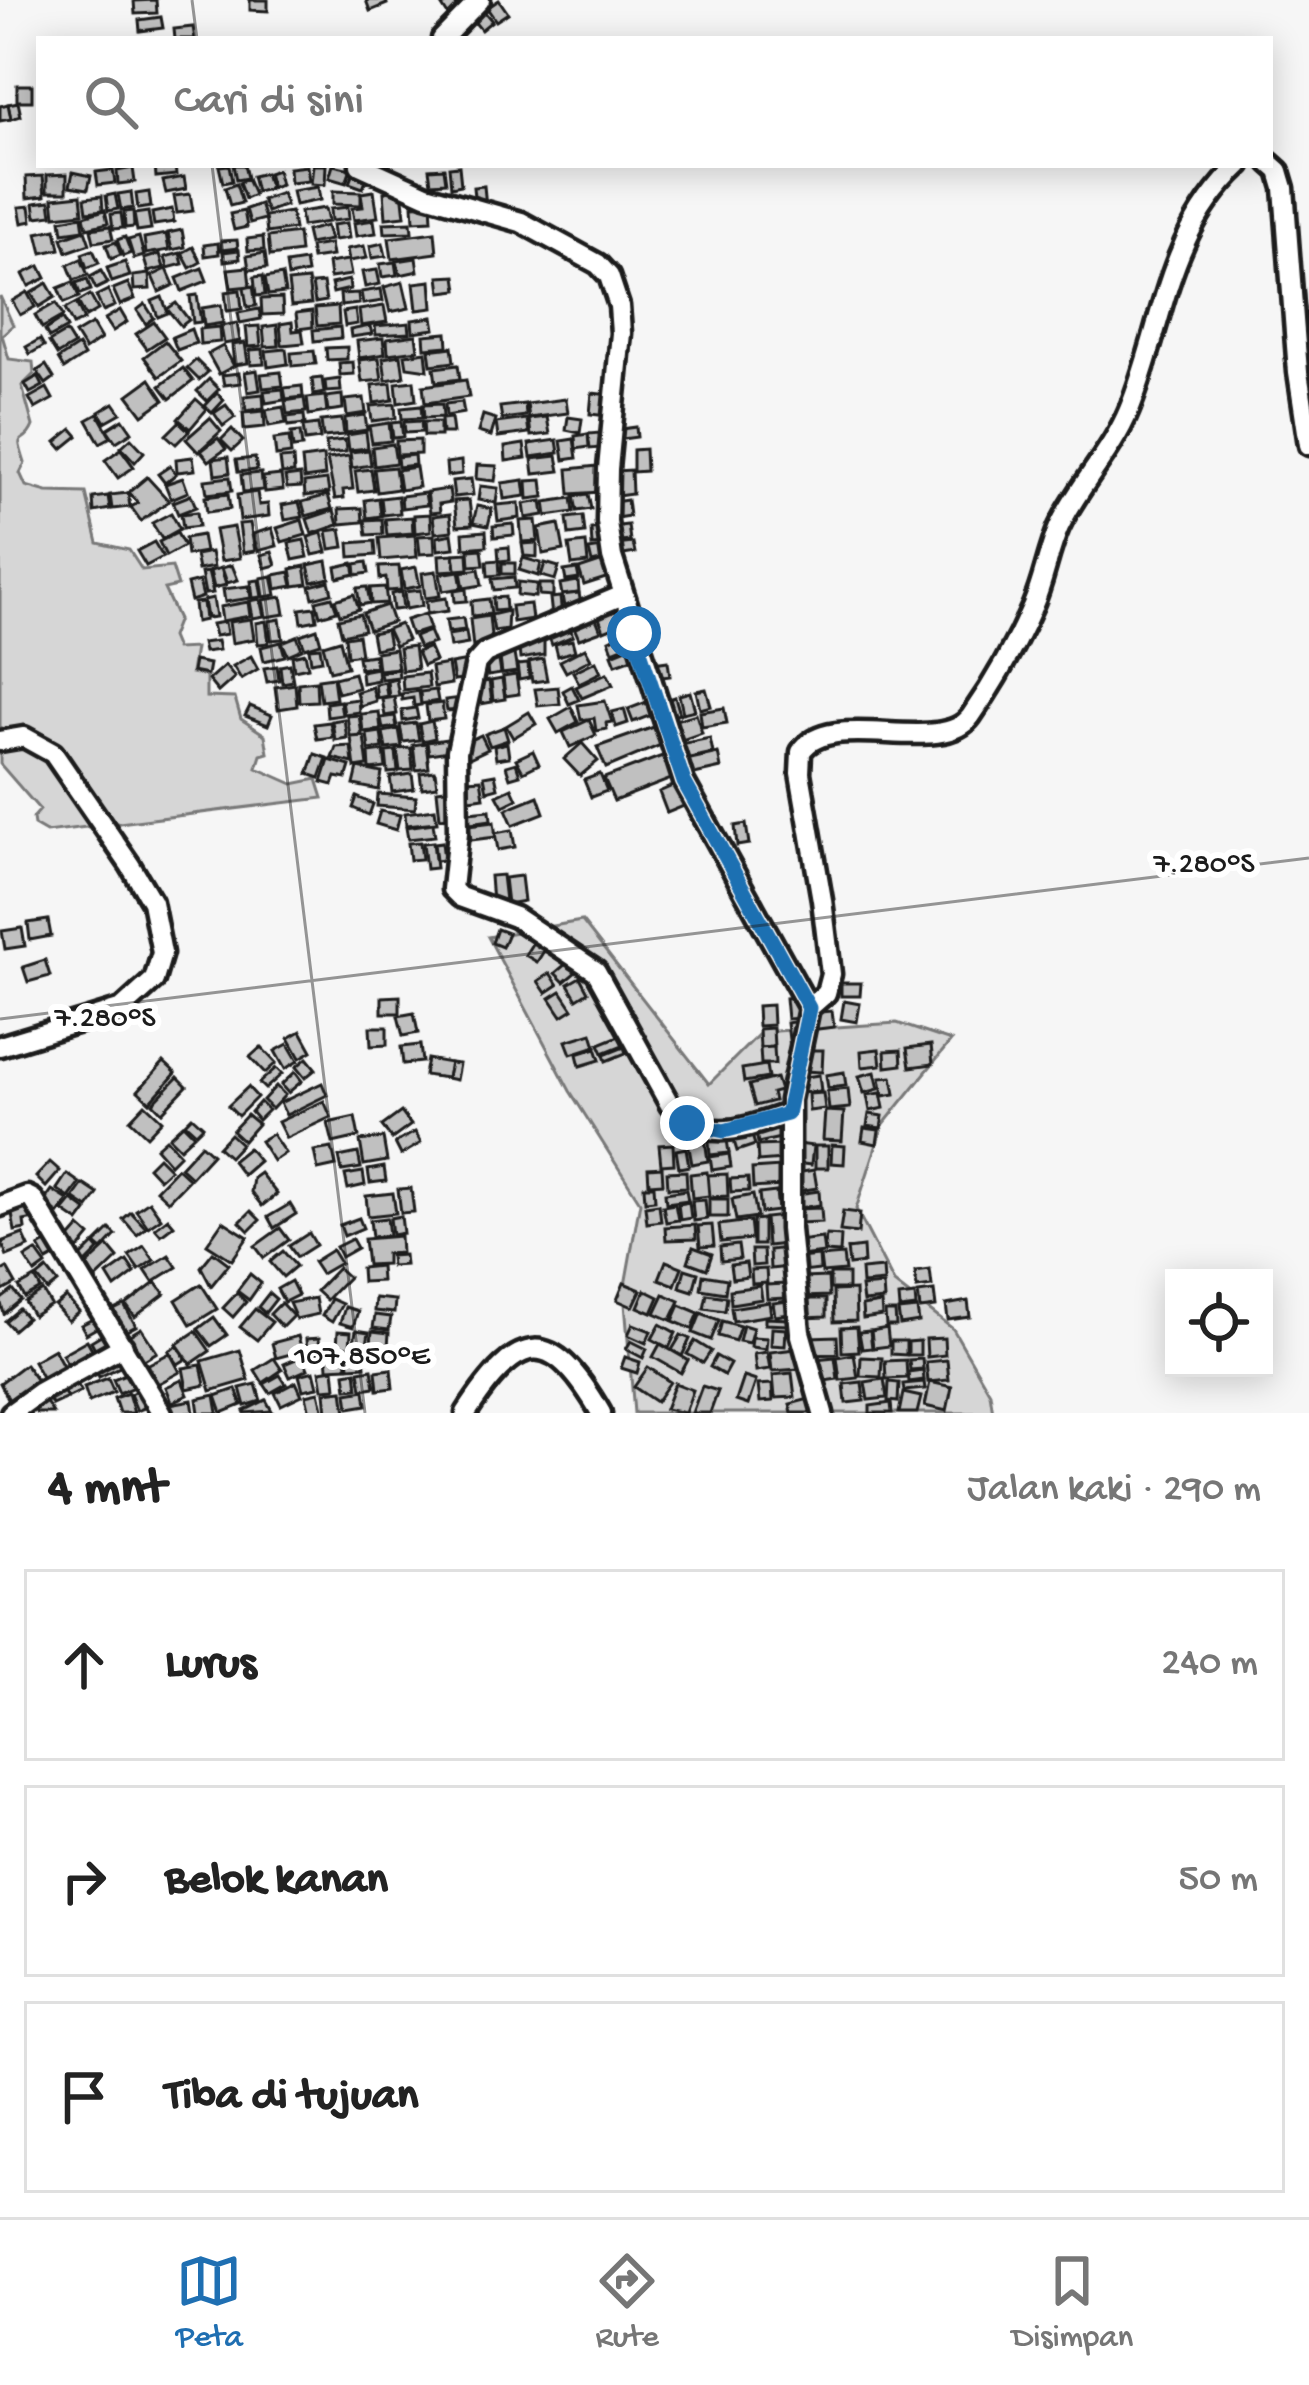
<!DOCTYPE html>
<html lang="id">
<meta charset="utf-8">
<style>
:root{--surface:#fff;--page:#f6f6f6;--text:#222;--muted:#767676;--line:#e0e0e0;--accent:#1f6fb2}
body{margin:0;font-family:"Gochi Hand",sans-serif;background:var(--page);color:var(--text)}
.controls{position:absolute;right:36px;bottom:36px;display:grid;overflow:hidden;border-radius:0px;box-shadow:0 6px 30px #0003}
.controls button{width:108px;height:108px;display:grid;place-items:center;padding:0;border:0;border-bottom:3px solid var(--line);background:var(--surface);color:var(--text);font:60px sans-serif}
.stop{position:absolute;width:36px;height:36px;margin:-27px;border:9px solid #1f6fb2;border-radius:50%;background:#fff}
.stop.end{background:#1f6fb2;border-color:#fff;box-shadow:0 3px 12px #0008}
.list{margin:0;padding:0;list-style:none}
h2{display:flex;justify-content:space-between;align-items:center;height:156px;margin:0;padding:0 48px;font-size:51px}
h2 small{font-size:39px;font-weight:400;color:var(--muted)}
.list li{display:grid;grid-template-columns:78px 1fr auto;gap:36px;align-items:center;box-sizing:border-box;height:192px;margin:0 24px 24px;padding:0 24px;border:3px solid var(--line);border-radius:0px}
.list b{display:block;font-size:45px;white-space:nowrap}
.list em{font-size:39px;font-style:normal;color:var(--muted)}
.icon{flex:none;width:66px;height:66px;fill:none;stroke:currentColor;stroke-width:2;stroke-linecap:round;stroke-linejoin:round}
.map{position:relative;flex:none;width:1309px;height:1413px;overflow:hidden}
.search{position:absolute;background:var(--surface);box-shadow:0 6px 30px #0003;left:36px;right:36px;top:36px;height:132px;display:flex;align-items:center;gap:30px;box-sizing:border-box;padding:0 42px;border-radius:0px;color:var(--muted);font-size:45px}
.sheet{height:804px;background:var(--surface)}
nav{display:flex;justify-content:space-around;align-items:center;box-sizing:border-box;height:168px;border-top:3px solid var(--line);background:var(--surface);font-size:33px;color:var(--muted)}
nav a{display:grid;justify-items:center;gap:6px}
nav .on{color:var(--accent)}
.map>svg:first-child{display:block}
.green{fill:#d6d6d6;stroke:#797979;stroke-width:3}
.building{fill:#c0c0c0;stroke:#1c1c1c;stroke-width:3}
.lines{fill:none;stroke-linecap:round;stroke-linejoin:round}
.minor-casing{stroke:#1c1c1c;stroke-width:27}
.minor{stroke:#fff;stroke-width:18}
.route{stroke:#1f6fb2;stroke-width:15}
.ticks{fill:none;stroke:#1c1c1c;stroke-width:3;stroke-opacity:0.45}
.ticks-label{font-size:30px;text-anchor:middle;fill:#1c1c1c;stroke:#fff;stroke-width:12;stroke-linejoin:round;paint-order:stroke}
</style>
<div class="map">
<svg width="1309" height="1413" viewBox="0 0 1309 1413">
<rect width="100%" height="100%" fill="#f6f6f6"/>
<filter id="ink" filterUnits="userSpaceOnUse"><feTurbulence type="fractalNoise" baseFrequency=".00833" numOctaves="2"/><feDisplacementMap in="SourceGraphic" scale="24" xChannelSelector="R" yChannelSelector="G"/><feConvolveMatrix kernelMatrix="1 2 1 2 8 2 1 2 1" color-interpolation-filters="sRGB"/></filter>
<g filter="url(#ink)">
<g class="green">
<path d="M0,296L13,325L2,335L9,359L33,362L34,374L22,386L33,426C24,449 13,427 25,463L20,473L26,486L47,492L86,493L98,543L129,550L142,570L172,567L178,586L164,589L178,619L171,637L176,649L195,648L191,673L206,676V697L235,698L241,719L265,735L268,753L261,755L257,768L293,784L317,779L323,798L46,832L34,825L33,818L40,810L0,764Z"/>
<polygon points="582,921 709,1084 761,1032 897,1023 951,1041 883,1125 856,1209 894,1283 953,1329 990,1393 993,1413 634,1413 624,1291 640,1202 570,1091 488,937"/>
</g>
<g class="building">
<polygon points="156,0 157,13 135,14 134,1"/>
<polygon points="250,0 268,0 268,11 250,10"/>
<polygon points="366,0 386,0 387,4 370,11"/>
<polygon points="453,0 461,13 451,20 442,6"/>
<polygon points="499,0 508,13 496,21 487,8"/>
<polygon points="483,10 492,21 481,30 472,19"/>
<polygon points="161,17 163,28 140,31 139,20"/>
<polygon points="193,27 195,39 175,39 174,29"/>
<rect x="17" y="85" width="15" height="16"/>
<polygon points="18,102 21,116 11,119 8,104"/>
<polygon points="8,104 11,119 0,121 0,106"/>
<polygon points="155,165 175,165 176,175 156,177"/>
<polygon points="229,165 232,181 223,183 219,166"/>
<polygon points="233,165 244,165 247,178 236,180"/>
<polygon points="313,165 326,165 325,185 311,184"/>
<polygon points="333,165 351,169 346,183 329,178"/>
<polygon points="307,166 309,181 290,183 289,168"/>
<polygon points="459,166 461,185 451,187 449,167"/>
<polygon points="133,168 135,182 118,184 117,171"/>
<polygon points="444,168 446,182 431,183 429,169"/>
<polygon points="113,170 115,183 98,185 96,172"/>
<polygon points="277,170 281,185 272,188 268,173"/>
<polygon points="73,172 91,176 88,189 70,186"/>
<polygon points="265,173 270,189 256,192 252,176"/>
<polygon points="353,173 367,178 363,188 349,183"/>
<polygon points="67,174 67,192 47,192 47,175"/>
<polygon points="43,176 45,196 27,198 26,177"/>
<polygon points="184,177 186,189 166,193 163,181"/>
<polygon points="247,179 254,195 245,199 239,183"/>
<polygon points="236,184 242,203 230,206 225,188"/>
<polygon points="484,186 486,206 475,207 473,187"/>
<polygon points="318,187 320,200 295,205 292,191"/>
<polygon points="402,190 405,216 386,218 384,192"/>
<polygon points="333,191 361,192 361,205 333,204"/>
<polygon points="374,191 378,217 354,220 352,208 363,207 361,193"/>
<polygon points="131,192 133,208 121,210 118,194"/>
<polygon points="149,192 151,207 138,209 136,194"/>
<polygon points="282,193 286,205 267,212 262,200"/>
<polygon points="115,194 118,209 108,211 106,196"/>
<polygon points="190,194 193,211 177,213 174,196"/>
<polygon points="81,195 83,213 55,216 53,198"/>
<polygon points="102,196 103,210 87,212 85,198"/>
<polygon points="50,201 52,215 36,217 34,203"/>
<polygon points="260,204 265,219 250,223 246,209"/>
<polygon points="431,204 432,220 414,221 413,205"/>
<polygon points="30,206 32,221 22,223 19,207"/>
<polygon points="348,207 349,219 331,221 330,209"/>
<polygon points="325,208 328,222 302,226 300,212"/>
<polygon points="172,209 174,222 154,225 152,213"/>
<polygon points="105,210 108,223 87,228 84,216"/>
<polygon points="133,211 134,227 125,228 124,212"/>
<polygon points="244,211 247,227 234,230 230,214"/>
<polygon points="148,212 151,229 137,231 134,214"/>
<polygon points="291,212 294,229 267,233 265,216"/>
<polygon points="121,213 123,228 113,229 111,214"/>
<polygon points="82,216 84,230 63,233 61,220"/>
<polygon points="374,220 376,233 356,236 354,223"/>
<polygon points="411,222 412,232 385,233 384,223"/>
<polygon points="347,223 349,238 334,240 332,225"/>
<polygon points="110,226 113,239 94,242 91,229"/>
<polygon points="326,226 330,240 309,244 306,231"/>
<polygon points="56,229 60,249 42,253 37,233"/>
<polygon points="85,230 90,244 67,252 62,238"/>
<polygon points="182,230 185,247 172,250 168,233"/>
<polygon points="435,232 437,253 392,259 389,238"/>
<polygon points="298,233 300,252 270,256 268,237"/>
<polygon points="166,234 169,250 146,254 144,238"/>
<polygon points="125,237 131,253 123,256 117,240"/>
<polygon points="139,237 144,256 134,259 128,240"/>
<polygon points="263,237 264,250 248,251 247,239"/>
<polygon points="237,240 238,248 221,250 221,241"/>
<polygon points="116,242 121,255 111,259 106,245"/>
<polygon points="218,243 219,254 205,256 204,245"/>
<polygon points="383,243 386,256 372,258 370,246"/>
<polygon points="330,244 332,256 312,259 310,247"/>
<polygon points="364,246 367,258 349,261 347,249"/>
<polygon points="193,247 201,262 190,268 182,253"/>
<polygon points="93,250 99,263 87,268 82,254"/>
<polygon points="239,250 240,259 224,261 223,252"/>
<polygon points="180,253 183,264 168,268 165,257"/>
<polygon points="265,253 267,268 249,270 247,256"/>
<polygon points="160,254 164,268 148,272 144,259"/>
<polygon points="416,258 418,271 400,275 397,261"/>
<polygon points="81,259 88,275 74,280 68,265"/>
<polygon points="348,260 351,275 330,278 328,263"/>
<polygon points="305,261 307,273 288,277 286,264"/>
<polygon points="125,262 130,276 112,282 107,268"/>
<polygon points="395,262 397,275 382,277 380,264"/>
<polygon points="40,266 46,278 29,286 23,274"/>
<polygon points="248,267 250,286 231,288 228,269"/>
<polygon points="202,268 207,281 182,291 177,278"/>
<polygon points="167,269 174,285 159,292 152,276"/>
<polygon points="377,270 380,284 365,287 362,272"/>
<polygon points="101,271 108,283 96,289 90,277"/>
<polygon points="149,274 150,289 134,290 133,276"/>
<polygon points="282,275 285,293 268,295 265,278"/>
<polygon points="263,276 265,295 256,296 254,277"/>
<polygon points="456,276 458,290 441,292 439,277"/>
<polygon points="87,279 91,290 80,294 76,283"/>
<polygon points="308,280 311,304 291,306 288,282"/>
<polygon points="349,280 350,289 333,293 331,284"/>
<polygon points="431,281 433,308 417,310 414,283"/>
<polygon points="73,282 79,297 64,303 58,288"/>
<polygon points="403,282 409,308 390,312 384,287"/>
<polygon points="47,283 55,297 39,307 31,293"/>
<polygon points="128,283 135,299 120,305 113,289"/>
<polygon points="323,283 326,301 315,303 312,284"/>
<polygon points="253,286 256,306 247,307 244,288"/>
<polygon points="381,289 383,301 363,304 361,292"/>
<polygon points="108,290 115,306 103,311 96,296"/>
<polygon points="240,290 242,309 227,311 225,292"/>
<polygon points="27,292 35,307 20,315 12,301"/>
<polygon points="358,293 359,304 341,306 340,294"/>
<polygon points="90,295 98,310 86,317 78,302"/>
<polygon points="197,295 201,322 193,323 190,296"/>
<polygon points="162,297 168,313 158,317 152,301"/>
<polygon points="282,298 283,314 262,315 261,299"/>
<polygon points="56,303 63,316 42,328 35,315"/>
<polygon points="76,303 84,320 73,325 65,309"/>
<polygon points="176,303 189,320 181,326 167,309"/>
<polygon points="145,304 154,318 146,324 137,310"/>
<polygon points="221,305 223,323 204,326 202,308"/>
<polygon points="338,306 339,324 317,326 315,308"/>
<polygon points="384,306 387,322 361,326 359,310"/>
<polygon points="259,309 261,319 240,323 238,313"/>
<polygon points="120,310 127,322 113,331 105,319"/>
<polygon points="355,310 357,324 345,326 343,312"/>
<polygon points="312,311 313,327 298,329 296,313"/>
<polygon points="433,317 435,329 413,332 412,320"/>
<polygon points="62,319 67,328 49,338 45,330"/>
<polygon points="154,322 165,337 147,349 136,334"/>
<polygon points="292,322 293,331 302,330 304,343 282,345 280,324"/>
<polygon points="237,323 240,341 224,344 221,326"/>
<polygon points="409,323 410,333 376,335 375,326"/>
<polygon points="92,324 101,339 85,350 75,334"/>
<polygon points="277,325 279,346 265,347 263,327"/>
<polygon points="259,326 261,346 248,347 246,327"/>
<polygon points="370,326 372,334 351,337 350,330"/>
<polygon points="219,327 220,342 200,344 199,329"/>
<polygon points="340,327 341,338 314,341 313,330"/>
<polygon points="191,329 196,343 177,350 172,337"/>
<polygon points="66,332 74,345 57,355 49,342"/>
<polygon points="447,333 448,346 425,348 424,335"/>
<polygon points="416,335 418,350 388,354 387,339"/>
<polygon points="383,338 385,354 359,358 357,341"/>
<polygon points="40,339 44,346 30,354 26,347"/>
<polygon points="165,341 181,361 159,377 144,357"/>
<polygon points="245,343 248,363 234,365 232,345"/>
<polygon points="78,346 84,356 64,369 58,359"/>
<polygon points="223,346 234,366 219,374 208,354"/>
<polygon points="347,347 347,359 327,360 326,348"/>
<polygon points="452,347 454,362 431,365 429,350"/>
<polygon points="263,349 264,364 251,365 250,350"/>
<polygon points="286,349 288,364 268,367 266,351"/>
<polygon points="314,351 316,364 292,366 291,353"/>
<polygon points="426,352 428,370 407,367 405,355"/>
<polygon points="401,355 404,377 386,380 383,358"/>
<polygon points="379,358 382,380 362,382 359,360"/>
<polygon points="196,360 208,372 199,380 187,368"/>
<polygon points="353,362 354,374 340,375 339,363"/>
<polygon points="46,365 54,378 46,384 37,371"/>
<polygon points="458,365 460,379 436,382 434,368"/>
<polygon points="183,368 193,381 170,399 160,386"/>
<polygon points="257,370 260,390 248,392 245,372"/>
<polygon points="281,372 283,386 263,388 261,374"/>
<polygon points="239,373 241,383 224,385 222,375"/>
<polygon points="38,376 43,386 30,393 25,384"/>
<polygon points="322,378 324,393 314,395 312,379"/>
<polygon points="150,379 164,400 143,415 128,395"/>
<polygon points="209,379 219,389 207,401 197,391"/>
<polygon points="340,379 341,391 326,392 325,381"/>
<polygon points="466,380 469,397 425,403 423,386"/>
<polygon points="414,381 416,400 398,403 396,383"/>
<polygon points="391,383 393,400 374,403 372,385"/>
<polygon points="302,386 303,397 286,399 284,388"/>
<polygon points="47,388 53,399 35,409 29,398"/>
<polygon points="283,389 284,400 266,403 264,391"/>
<polygon points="217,393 224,400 212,413 205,406"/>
<polygon points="592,393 610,395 608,416 590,414"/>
<polygon points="263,394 264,408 246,411 244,396"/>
<polygon points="342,395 343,409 328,411 326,397"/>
<polygon points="325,396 327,412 309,415 307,398"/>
<polygon points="304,398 306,412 287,414 285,401"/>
<polygon points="364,398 366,413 347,416 345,400"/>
<polygon points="196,399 207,409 190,429 178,419"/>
<polygon points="566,399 568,413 529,418 527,404"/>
<polygon points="462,402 464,413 446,416 445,404"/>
<polygon points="114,403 121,413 105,422 99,412"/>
<polygon points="395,404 396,418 372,421 370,406"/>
<polygon points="442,404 443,417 424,418 423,405"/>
<polygon points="525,404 526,416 502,419 500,407"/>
<polygon points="226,405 235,417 223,426 214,413"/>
<polygon points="421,406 422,418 402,419 401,408"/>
<polygon points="283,407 286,423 269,426 266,410"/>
<polygon points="264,411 265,427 244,429 243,413"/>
<polygon points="98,414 111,437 100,443 87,420"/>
<polygon points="304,415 305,424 288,426 287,417"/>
<polygon points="365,415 367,430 346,433 345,418"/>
<polygon points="483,415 496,419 491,436 478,432"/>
<polygon points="547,417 550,434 531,436 529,419"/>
<polygon points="568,417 582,419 580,433 566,430"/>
<polygon points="210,418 221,431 198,452 186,439"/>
<polygon points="451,418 453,433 442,433 441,419"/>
<polygon points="123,419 132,432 116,442 107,429"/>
<polygon points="342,419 344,435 323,437 321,421"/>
<polygon points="527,419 529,433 498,437 496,423"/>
<polygon points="421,421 422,432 405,433 404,422"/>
<polygon points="179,422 189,431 176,444 166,435"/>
<polygon points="401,422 403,437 393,438 391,423"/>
<polygon points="423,422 440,422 440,436 424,436"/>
<polygon points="389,423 391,441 372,443 369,426"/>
<polygon points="318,424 320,439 305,441 303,426"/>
<polygon points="636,427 637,437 622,439 621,429"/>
<polygon points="72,429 78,436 62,449 56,442"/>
<polygon points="232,429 243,441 232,451 221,440"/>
<polygon points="300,432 302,447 293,448 291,433"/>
<polygon points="366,432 368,448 349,450 347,435"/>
<polygon points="599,433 601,448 590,449 588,434"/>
<polygon points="588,434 589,447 576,449 575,436"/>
<polygon points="289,437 291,454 276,456 274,439"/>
<polygon points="131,438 144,452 135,462 121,447"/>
<polygon points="218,438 226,449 209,461 201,451"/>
<polygon points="574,439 577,458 564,460 561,441"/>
<polygon points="345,440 346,452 327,454 326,442"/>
<polygon points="420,440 420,454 397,455 396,441"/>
<polygon points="557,440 559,453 531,457 529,444"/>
<polygon points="393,444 396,463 374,466 372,447"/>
<polygon points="524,444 526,458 506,461 505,447"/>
<polygon points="121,449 134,467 118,478 105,460"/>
<polygon points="645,449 646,471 633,472 633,450"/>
<polygon points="369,450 371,465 352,468 350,452"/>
<polygon points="414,455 415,465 398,467 397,457"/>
<polygon points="323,456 325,476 304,479 302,459"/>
<polygon points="349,456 353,489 343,490 344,498 335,499 327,459"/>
<polygon points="557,456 560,471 534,474 532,459"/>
<polygon points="193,457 195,470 177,472 176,459"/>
<polygon points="228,457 230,473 215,475 213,459"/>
<polygon points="255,458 257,470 238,472 236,460"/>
<polygon points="293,458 294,473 282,474 280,459"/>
<polygon points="461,461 462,474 447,476 446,463"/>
<polygon points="477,465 497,466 495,481 476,479"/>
<polygon points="170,466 176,474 165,483 158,474"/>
<polygon points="598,466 600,492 570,494 568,469"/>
<polygon points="395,467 398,489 377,492 374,469"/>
<polygon points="416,467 419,487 400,490 397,470"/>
<polygon points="371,469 374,490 358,492 355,471"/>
<polygon points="631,470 632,494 617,496 616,471"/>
<polygon points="261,473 263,490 243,492 241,475"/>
<polygon points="281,475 283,490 265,492 263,477"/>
<polygon points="300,475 301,487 287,488 285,477"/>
<polygon points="147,477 169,501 141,521 131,507 138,503 129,492"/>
<polygon points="230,477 232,491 207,494 205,480"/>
<polygon points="183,478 188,492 171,499 165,484"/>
<polygon points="471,479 473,495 454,497 452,481"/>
<polygon points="327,480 329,493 305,496 304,483"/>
<polygon points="524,480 526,496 504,499 502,483"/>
<polygon points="542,480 544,497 528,499 527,481"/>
<polygon points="480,486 498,488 496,503 478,500"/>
<polygon points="449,489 451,502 439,504 440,512 430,513 427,492"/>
<polygon points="257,492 259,505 268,504 269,516 240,520 237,495"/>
<polygon points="128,493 130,507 112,509 110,495"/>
<polygon points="425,493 427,505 402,508 401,496"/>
<polygon points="228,494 230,509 207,512 205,497"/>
<polygon points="588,494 591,509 577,511 574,496"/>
<polygon points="191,495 196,507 178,514 173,502"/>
<polygon points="328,495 332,509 306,516 302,502"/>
<polygon points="108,496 110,509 94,512 93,498"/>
<polygon points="398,496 400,513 383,515 381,498"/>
<polygon points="379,498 381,516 367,518 365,500"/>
<polygon points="572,498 574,512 547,516 545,502"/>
<polygon points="469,500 472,525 457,526 454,501"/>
<polygon points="627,500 629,516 616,518 614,502"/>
<polygon points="542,501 544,515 526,518 524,504"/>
<polygon points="299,502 303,517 285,520 282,505"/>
<polygon points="519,503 520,518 498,521 496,505"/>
<polygon points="477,506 492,509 488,526 473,523"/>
<polygon points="362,508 363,522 340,524 339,509"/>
<polygon points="334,510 338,525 312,534 307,519"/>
<polygon points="197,512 199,526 183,528 181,514"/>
<polygon points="171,513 180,529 162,539 152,523"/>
<polygon points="430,514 431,531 415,533 414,515"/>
<polygon points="450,514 452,531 435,533 433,516"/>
<polygon points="583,516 585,533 569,535 567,518"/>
<polygon points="412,517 413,533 387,535 385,519"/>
<polygon points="382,519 383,534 367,535 365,520"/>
<polygon points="302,520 306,535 282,542 277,528"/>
<polygon points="536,520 538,541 522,542 520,521"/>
<polygon points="250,523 255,551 243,553 239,524"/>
<polygon points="513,524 514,535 494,537 493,526"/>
<polygon points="559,524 564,550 543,554 539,528"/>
<polygon points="628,525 630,541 612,543 610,527"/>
<polygon points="234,527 240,558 221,561 215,530"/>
<polygon points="272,528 277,546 258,551 253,534"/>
<polygon points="602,528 603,545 592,546 591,529"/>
<polygon points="341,529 344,547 330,549 327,531"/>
<polygon points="486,531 487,546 464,548 463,533"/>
<polygon points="177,533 184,546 166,556 159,542"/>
<polygon points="322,533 327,552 313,555 308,537"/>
<polygon points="452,534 454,548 438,550 437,537"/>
<polygon points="202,535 205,552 187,555 185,538"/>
<polygon points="415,535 417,557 381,560 379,538"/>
<polygon points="434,535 435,553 420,554 418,536"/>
<polygon points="304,540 308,557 293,560 289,543"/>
<polygon points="375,541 376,555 350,557 349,543"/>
<polygon points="154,542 163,557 146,566 137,551"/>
<polygon points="537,543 537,557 524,556 522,544"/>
<polygon points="586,543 588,563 572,565 569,545"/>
<polygon points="633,543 635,553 618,556 616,545"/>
<polygon points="509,547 510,560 499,561 498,548"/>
<polygon points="602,548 605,560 592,563 589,550"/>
<polygon points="482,549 484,565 470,566 469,550"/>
<polygon points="211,552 214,567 198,570 195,555"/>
<polygon points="272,552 276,565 265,568 261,555"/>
<polygon points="468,553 469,569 456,570 454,554"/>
<polygon points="454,554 456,570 440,571 439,555"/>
<polygon points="523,558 541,563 538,576 519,570"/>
<polygon points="499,560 500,575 488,576 487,561"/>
<polygon points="327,561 330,578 312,582 308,565"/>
<polygon points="603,561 609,577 584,585 579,569"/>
<polygon points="367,562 369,573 356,575 355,564"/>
<polygon points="353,563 355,574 338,578 336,567"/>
<rect x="502" y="563" width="13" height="11"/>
<polygon points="545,563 559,567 555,580 541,576"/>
<polygon points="232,565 238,580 227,583 222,568"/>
<polygon points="305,566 308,584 294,586 291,569"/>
<polygon points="399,566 401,590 387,591 386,578 380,579 379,567"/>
<polygon points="416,567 420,586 404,589 401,570"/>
<polygon points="221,568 226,585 214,588 210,571"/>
<polygon points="479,569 482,585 464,588 461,572"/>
<polygon points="577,569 579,579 566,581 564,571"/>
<polygon points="436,571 440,596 425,598 422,573"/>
<polygon points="459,571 462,588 443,591 440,574"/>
<polygon points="208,572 213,593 205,594 201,573"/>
<polygon points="290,572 293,586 276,589 274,575"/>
<polygon points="272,576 276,595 264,597 261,578"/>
<polygon points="514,577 515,588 494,590 492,579"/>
<polygon points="259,580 262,597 253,598 251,581"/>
<polygon points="199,581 203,597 191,601 187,584"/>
<polygon points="329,581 332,593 313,598 310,586"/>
<polygon points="578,581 579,593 562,595 560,584"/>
<polygon points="518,582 537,584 535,597 517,595"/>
<polygon points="539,584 553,584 553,596 539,595"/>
<polygon points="249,586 251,598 225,602 223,589"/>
<polygon points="367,587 370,603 360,605 357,588"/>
<polygon points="385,587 387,603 371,604 370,588"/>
<polygon points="466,589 467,601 455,602 454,591"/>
<polygon points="420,590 422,606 406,609 404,592"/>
<polygon points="401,592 403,609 393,610 391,594"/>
<polygon points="579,593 582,611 565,613 562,595"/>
<polygon points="354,594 359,609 340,615 335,600"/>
<polygon points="282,597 285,614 266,617 263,600"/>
<polygon points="332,597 337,611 320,616 316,601"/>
<polygon points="505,597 506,610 494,611 493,598"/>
<polygon points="560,597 562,616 552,617 550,598"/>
<polygon points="213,598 216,617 207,618 204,600"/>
<polygon points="446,598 448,611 427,614 426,601"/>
<polygon points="260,599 264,616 253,618 250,601"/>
<polygon points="489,599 491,614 472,616 471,601"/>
<polygon points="618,601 626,622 604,631 596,610"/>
<polygon points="203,602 205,620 196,622 194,603"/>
<polygon points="248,602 250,616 222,621 220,607"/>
<polygon points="530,604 532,619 513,622 511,606"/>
<polygon points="387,605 393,622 369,630 363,613"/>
<polygon points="315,607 317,620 302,623 300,609"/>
<polygon points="508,611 507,629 494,631 491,615"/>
<polygon points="593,611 601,631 579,639 571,620"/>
<polygon points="360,614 364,630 342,635 338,619"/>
<polygon points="425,614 430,629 411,635 406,620"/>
<polygon points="489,616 492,646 473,648 470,619"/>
<polygon points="463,618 465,630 448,632 446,620"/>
<polygon points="251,619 254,639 232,643 229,622"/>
<polygon points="280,619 283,639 271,640 269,621"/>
<polygon points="266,621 269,643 258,644 256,623"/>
<polygon points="225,622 227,634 215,636 212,624"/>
<polygon points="568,623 573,636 552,645 547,632"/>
<polygon points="400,624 407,640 395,646 387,629"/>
<polygon points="317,629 321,643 305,648 300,635"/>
<polygon points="386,630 389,646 374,649 371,633"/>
<polygon points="429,631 434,643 419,648 414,637"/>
<polygon points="466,632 468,644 450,647 448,635"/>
<polygon points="625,633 630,644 613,651 609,640"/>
<polygon points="358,635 361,654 347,656 345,637"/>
<polygon points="544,635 544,655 520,659 519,648 529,646 528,638"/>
<polygon points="297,636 302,649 288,655 282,642"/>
<polygon points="340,640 347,667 330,671 323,645"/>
<polygon points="572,640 575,651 558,656 555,644"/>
<polygon points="217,641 219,650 204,652 202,643"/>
<polygon points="281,642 285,656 264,661 261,647"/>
<polygon points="414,646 417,669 402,671 399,648"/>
<polygon points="320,647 322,660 311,662 309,648"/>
<polygon points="429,647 435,661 423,666 417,652"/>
<polygon points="629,647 633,658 616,664 612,654"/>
<polygon points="513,648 517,672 502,674 499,650"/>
<polygon points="585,648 591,659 566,672 560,661"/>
<polygon points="395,649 398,668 378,670 376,652"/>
<polygon points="305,653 308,667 294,670 292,656"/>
<polygon points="498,654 501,674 488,676 485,656"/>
<polygon points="374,655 376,666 360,669 358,657"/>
<polygon points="251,656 258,669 241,679 233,666"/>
<polygon points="543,659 547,680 532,682 529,662"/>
<polygon points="194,661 209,664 207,675 192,672"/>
<polygon points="468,661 470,679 454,681 451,664"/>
<polygon points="596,661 601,672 579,683 573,672"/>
<polygon points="668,661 670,676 655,678 653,663"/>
<polygon points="290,664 293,681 282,683 280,666"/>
<polygon points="448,664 451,684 434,687 431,667"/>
<polygon points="528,664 529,678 519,680 517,665"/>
<polygon points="225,665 235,677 218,692 208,680"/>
<polygon points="277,666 279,680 267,682 264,668"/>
<polygon points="377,668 378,680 362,683 361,671"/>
<polygon points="398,669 399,677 381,679 380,672"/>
<polygon points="354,673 358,688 338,693 334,678"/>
<polygon points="427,673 429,687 403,690 402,676"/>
<polygon points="607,673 613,685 582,698 576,687"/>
<polygon points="516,675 519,694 505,696 503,677"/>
<polygon points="333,677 336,699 321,701 318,679"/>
<polygon points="396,679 399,696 389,697 387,681"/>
<polygon points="502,679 505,699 493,701 491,681"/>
<polygon points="316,681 317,701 299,702 298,683"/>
<polygon points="489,681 492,702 481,704 478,683"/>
<polygon points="385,682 387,696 377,698 375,684"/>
<polygon points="295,684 297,706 278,709 275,687"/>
<polygon points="572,686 579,700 569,704 563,691"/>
<polygon points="372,687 376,701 360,706 356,692"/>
<polygon points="558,687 560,704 538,706 535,689"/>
<polygon points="706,689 711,706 700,709 696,691"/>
<polygon points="436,690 438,701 421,704 420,692"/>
<polygon points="419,691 421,705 414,706 413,698 402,700 401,694"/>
<polygon points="690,692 695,710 683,713 679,695"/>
<polygon points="394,697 397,714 385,716 382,699"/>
<polygon points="675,697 680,714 669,717 663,701"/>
<polygon points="461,698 462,710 447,711 445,700"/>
<polygon points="358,699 359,712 344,714 342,701"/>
<polygon points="652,700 657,713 633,722 628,709"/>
<polygon points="340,701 342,715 327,717 326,703"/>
<polygon points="605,701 612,722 606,723 607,729 596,731 594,718 581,720 578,705"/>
<polygon points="442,703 444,719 428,721 426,705"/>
<polygon points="250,706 272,715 268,725 245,716"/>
<polygon points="571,707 578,722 558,733 550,719"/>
<polygon points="416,708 418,718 403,721 402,710"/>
<polygon points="724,708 727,723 702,727 700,712"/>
<polygon points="624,709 628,723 616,727 612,712"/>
<polygon points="379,712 381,730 363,732 361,714"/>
<polygon points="529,712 536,724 513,738 506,726"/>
<polygon points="696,714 702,733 682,740 675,720"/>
<polygon points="359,715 362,735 350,736 347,716"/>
<polygon points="395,716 397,727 383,729 381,718"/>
<polygon points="344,719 347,738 335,740 332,721"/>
<polygon points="589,720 596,735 570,747 563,732"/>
<polygon points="432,721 435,738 422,741 419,724"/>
<polygon points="330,722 333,737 317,739 314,724"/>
<polygon points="416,723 419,740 403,742 400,725"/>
<polygon points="504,727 508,740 490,746 485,734"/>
<polygon points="654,727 661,745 606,768 597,747"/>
<polygon points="399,729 402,747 386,749 383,732"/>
<polygon points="381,732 383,748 369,750 367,734"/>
<polygon points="481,735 488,749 467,759 460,745"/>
<polygon points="364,736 368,766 355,768 351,737"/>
<polygon points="710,738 713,753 685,759 681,744"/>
<polygon points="447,739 449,751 429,754 427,742"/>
<polygon points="426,743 429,768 416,770 413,745"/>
<polygon points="507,743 509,757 496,759 494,746"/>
<polygon points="582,743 598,761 580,776 564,759"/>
<polygon points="351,746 353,763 332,758 336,747"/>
<polygon points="411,748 413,770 400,771 397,749"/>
<polygon points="384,751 386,768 370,770 369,753"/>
<polygon points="396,751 398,772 388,773 386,752"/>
<polygon points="533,751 539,764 523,772 516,759"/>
<polygon points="718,753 721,768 690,775 686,760"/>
<polygon points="315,754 327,758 320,778 308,774"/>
<polygon points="665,755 674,778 614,801 604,778"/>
<polygon points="329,760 350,766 346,779 336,777 333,785 322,782"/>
<polygon points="516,763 520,775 510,778 506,766"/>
<polygon points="358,768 382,773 379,790 354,785"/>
<polygon points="435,771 437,786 422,788 420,773"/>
<polygon points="412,774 414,789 392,792 390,777"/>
<polygon points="495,774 498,788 487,791 484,776"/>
<polygon points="600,774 607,791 591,797 584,780"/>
<polygon points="481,779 484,797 470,799 467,780"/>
<polygon points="675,785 684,806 667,813 659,792"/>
<polygon points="453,788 456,816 440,818 437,790"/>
<polygon points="512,788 517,799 503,806 497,795"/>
<polygon points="378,794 416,797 415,809 377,806"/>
<polygon points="538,796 544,813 513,825 506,809"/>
<polygon points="357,797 373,804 369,815 353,808"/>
<polygon points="435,809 437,822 406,825 405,813"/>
<polygon points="490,810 491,820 470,823 468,812"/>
<polygon points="380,811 400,815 396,830 376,824"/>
<polygon points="494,822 496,837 471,840 469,825"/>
<polygon points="433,823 435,836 408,839 406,827"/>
<polygon points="746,824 749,844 737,846 735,826"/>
<polygon points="512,830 515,847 498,850 495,833"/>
<polygon points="420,842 422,859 410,860 408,843"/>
<polygon points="433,842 436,868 426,869 423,843"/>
<polygon points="442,842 444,860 436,861 434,843"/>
<polygon points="502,875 505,901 492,903 490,876"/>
<polygon points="521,876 524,901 507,904 504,878"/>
<polygon points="48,920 51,936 30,940 28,923"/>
<polygon points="22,928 25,946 5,949 2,931"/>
<polygon points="497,929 508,933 502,947 492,943"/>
<polygon points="535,939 547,946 537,962 525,955"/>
<polygon points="45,960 50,976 28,982 23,967"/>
<polygon points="567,963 576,972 564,982 555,973"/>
<polygon points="550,973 558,985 546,993 538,981"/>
<polygon points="580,977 588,992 577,999 568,984"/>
<polygon points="841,983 861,983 860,996 841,996"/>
<polygon points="561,991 573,1009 562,1016 550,998"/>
<polygon points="400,996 400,1013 382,1013 382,997"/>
<polygon points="800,997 803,1018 787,1019 785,998"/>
<polygon points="844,1001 860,1004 857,1022 841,1019"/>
<polygon points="772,1005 773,1025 758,1026 757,1006"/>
<polygon points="832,1011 834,1027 810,1030 808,1013"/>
<polygon points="414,1013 418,1033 403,1036 398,1016"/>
<polygon points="803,1020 798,1049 790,1048 787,1023"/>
<polygon points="370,1027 387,1027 387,1045 371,1046"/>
<polygon points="773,1028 774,1047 760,1048 759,1029"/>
<polygon points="301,1031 312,1051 300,1058 289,1038"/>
<polygon points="592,1033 596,1046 571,1054 566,1041"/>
<polygon points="619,1036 623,1045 603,1053 599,1044"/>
<polygon points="288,1044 298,1061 285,1069 275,1051"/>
<polygon points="420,1045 422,1062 403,1064 401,1047"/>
<polygon points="931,1045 933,1064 910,1067 907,1048"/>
<polygon points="261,1047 276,1063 265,1073 250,1057"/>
<polygon points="624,1047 626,1053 606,1061 604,1055"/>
<polygon points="774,1047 775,1064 761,1064 760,1048"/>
<polygon points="596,1048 600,1060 580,1066 577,1054"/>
<polygon points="879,1049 881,1065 862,1067 861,1051"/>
<polygon points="805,1050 823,1050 822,1072 804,1071"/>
<polygon points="901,1050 902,1065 886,1067 885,1051"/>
<polygon points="307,1058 316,1069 305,1078 296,1067"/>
<polygon points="427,1059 450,1063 447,1078 424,1075"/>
<polygon points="164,1062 176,1073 150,1102 138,1091"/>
<polygon points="450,1063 459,1064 456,1080 447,1078"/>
<polygon points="766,1065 768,1078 744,1082 742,1069"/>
<polygon points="276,1068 282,1074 265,1089 259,1083"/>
<polygon points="295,1072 302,1081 288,1093 281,1085"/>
<polygon points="844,1072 846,1086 828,1088 826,1075"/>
<polygon points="875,1072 879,1089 864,1093 859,1076"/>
<polygon points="819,1075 821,1091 800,1093 798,1078"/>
<polygon points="178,1077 187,1086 162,1112 153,1103"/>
<polygon points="892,1077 895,1094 883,1096 880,1078"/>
<polygon points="776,1078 780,1091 772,1093 774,1101 755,1106 749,1085"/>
<polygon points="322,1083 327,1095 286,1115 280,1103"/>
<polygon points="276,1086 285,1095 272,1109 263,1100"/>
<polygon points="248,1087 257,1097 238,1116 228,1106"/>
<polygon points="848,1089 850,1108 829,1110 827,1091"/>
<polygon points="823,1093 825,1109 809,1111 808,1094"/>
<polygon points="881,1093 884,1108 870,1111 867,1095"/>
<polygon points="324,1101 331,1117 286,1138 278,1122"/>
<polygon points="260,1102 268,1110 258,1120 251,1112"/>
<polygon points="145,1104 162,1120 147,1136 130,1120"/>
<polygon points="825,1111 844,1112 842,1141 823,1140"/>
<polygon points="401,1112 411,1125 392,1139 382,1126"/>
<polygon points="869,1114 883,1116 881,1128 867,1126"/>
<polygon points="247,1115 258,1124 243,1141 232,1131"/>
<polygon points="192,1116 203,1126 196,1133 185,1123"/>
<polygon points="355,1117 359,1137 333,1143 328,1123"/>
<polygon points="777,1123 780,1138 758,1143 755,1128"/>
<polygon points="183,1124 194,1135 180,1148 169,1137"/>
<polygon points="864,1128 879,1130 877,1144 862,1141"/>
<polygon points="415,1132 421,1143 401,1155 395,1143"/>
<polygon points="751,1132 755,1145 737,1151 733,1138"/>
<polygon points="230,1134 241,1144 229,1157 218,1147"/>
<polygon points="272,1134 285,1153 273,1161 260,1141"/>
<polygon points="383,1138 387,1161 364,1165 360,1141"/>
<polygon points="166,1139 180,1154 170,1164 156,1148"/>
<polygon points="705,1139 708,1161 692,1164 688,1142"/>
<polygon points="727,1140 729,1153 710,1155 709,1142"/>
<polygon points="201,1144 212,1154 191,1177 180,1167"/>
<polygon points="673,1144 674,1164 661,1165 659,1145"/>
<polygon points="798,1144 813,1146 811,1165 795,1163"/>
<polygon points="782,1145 783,1160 758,1162 757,1146"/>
<polygon points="832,1145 845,1146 844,1164 831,1163"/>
<rect x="815" y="1146" width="13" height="22"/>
<polygon points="248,1148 259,1161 243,1175 232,1161"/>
<polygon points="332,1148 336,1166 318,1170 314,1151"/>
<polygon points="686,1148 689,1166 679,1168 676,1150"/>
<polygon points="358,1153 361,1168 342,1171 339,1157"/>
<polygon points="729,1154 731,1167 712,1170 710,1157"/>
<polygon points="158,1157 170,1169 159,1179 148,1167"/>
<polygon points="50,1162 60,1171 46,1187 36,1177"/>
<polygon points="384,1167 386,1181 370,1183 368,1170"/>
<polygon points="662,1167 663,1183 649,1184 648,1168"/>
<polygon points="780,1167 782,1186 753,1188 752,1169"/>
<polygon points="177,1168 189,1179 168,1201 156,1190"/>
<polygon points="814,1170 817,1188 798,1191 796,1173"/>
<polygon points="686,1171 687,1187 668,1188 667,1172"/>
<polygon points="363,1172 365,1185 348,1189 345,1175"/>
<polygon points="707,1172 709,1196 692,1198 690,1174"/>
<polygon points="260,1173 277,1194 262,1206 251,1192 253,1178"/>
<polygon points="67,1174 80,1183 69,1198 57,1189"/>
<polygon points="727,1174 728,1196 710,1197 708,1175"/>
<polygon points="748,1178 749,1191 731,1192 730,1179"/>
<polygon points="83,1184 98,1194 88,1208 73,1198"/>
<polygon points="644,1186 654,1186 655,1200 645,1201"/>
<polygon points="411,1188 414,1212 401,1213 398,1189"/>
<polygon points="52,1190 68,1200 59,1214 43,1203"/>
<polygon points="686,1190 688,1200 666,1203 665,1193"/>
<polygon points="819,1191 820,1205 799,1208 797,1194"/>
<polygon points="776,1192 778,1211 761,1213 759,1194"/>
<polygon points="393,1193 396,1213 368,1216 366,1196"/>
<polygon points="753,1195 757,1217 736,1220 732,1199"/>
<rect x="709" y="1199" width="19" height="18"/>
<polygon points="72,1200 87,1211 79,1222 63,1211"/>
<polygon points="705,1200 707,1219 694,1221 692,1201"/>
<polygon points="149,1201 161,1218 148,1227 136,1210"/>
<polygon points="689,1202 691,1218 680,1220 678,1204"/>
<polygon points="31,1204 34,1219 24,1221 25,1229 15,1231 11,1208"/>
<polygon points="290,1204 296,1214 274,1228 268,1217"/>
<polygon points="659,1204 661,1221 647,1223 645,1206"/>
<polygon points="675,1204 678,1220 666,1222 663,1206"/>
<polygon points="821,1208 822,1222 798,1223 797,1209"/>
<polygon points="251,1211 260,1220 249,1231 240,1222"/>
<polygon points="843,1211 860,1213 858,1233 840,1231"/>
<polygon points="131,1212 146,1228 137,1235 123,1219"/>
<polygon points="401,1216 403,1233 392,1235 390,1218"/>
<polygon points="784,1216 786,1244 767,1246 765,1218"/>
<polygon points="168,1218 174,1225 161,1235 155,1228"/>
<polygon points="359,1218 363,1228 344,1236 340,1225"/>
<polygon points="387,1218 389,1235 372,1237 370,1220"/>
<polygon points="763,1219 763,1245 753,1245 753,1220"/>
<polygon points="223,1221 248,1237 232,1260 207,1244"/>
<polygon points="750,1221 752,1239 721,1242 719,1225"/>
<polygon points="695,1225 696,1239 666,1240 665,1227"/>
<polygon points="712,1225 714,1246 700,1247 698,1226"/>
<polygon points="80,1227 90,1236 76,1253 65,1244"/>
<polygon points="280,1228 289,1240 264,1258 255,1246"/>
<polygon points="110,1229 116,1235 102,1250 95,1244"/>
<polygon points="309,1233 316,1245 297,1257 289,1246"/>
<polygon points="23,1234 29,1247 7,1256 2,1242"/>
<polygon points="826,1235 841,1236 840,1253 824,1252"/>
<polygon points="400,1236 401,1253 386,1254 386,1264 367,1265 364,1239"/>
<polygon points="822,1238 824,1253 800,1256 798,1241"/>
<polygon points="352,1239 357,1248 341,1257 336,1247"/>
<polygon points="48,1242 56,1256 47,1261 39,1247"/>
<polygon points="94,1244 99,1250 84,1265 78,1260"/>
<polygon points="738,1245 740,1259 721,1261 720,1247"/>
<polygon points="108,1246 118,1258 96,1279 85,1267"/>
<polygon points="144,1246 154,1260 139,1270 129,1256"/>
<polygon points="693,1247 712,1254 707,1269 688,1262"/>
<polygon points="863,1247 864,1263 849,1265 847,1249"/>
<polygon points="787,1248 789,1267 770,1269 769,1250"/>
<polygon points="332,1250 340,1263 321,1274 313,1262"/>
<polygon points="751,1250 763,1250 764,1265 752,1266"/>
<polygon points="36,1251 46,1265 35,1273 25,1258"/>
<polygon points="283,1251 296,1266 283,1277 270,1262"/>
<polygon points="213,1252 229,1264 211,1286 201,1267"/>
<polygon points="169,1255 177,1267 153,1282 145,1270"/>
<polygon points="404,1255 405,1265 391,1266 390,1256"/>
<polygon points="843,1255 845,1271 822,1273 820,1257"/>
<polygon points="819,1256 820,1270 801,1272 799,1258"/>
<polygon points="127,1261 135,1273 115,1288 107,1275"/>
<polygon points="666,1261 682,1267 675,1285 659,1279"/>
<polygon points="746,1263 748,1277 732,1279 730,1265"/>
<polygon points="380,1266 381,1281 362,1282 361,1268"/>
<polygon points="7,1268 16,1284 3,1291 0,1272"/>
<polygon points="338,1268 348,1277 326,1300 316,1291"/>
<polygon points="883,1268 884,1282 862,1284 861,1270"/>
<polygon points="47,1269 58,1283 48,1291 37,1277"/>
<polygon points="685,1269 698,1273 693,1291 680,1287"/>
<polygon points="766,1269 767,1283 752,1284 751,1270"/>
<polygon points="930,1270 932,1286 917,1288 915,1272"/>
<polygon points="250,1274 261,1283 249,1300 237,1291"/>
<rect x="830" y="1274" width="18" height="15"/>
<polygon points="703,1275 727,1279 725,1293 701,1289"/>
<polygon points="828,1277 829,1296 802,1297 802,1278"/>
<polygon points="35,1278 41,1289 25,1298 19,1287"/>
<polygon points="291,1281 298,1295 284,1302 277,1289"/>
<polygon points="156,1282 165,1294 135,1317 126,1305"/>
<polygon points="624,1283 641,1290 633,1307 617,1300"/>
<polygon points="201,1284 217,1309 191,1325 176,1300"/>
<polygon points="786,1284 787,1298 767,1299 766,1285"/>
<polygon points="883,1285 884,1300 863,1302 861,1287"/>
<polygon points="760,1286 762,1299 731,1304 730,1290"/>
<polygon points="13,1290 21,1300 4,1314 0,1300"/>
<polygon points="645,1290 659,1297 652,1313 638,1307"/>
<polygon points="855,1290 856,1321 834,1322 833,1291"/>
<polygon points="43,1291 51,1305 33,1316 25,1302"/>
<polygon points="934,1291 936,1307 920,1309 918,1293"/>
<polygon points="237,1293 246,1302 233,1317 223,1308"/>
<polygon points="269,1293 276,1299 265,1313 258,1307"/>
<polygon points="664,1294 680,1301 671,1320 655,1313"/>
<polygon points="707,1294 727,1297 725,1311 704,1308"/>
<polygon points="915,1295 916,1307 900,1309 899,1297"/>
<polygon points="66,1297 79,1312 68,1321 55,1306"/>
<polygon points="315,1298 318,1314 296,1319 289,1303"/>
<polygon points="375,1298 395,1300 394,1313 374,1311"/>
<polygon points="331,1299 342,1304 332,1322 322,1316"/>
<polygon points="805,1299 826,1299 826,1317 805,1318"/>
<polygon points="788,1301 789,1314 775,1316 773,1303"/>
<polygon points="968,1301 970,1317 948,1320 946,1305"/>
<polygon points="769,1302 771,1315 733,1321 731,1308"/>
<polygon points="281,1303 293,1316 282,1327 270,1314"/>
<polygon points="881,1303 882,1316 863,1319 862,1306"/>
<polygon points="124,1305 136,1326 119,1335 108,1313"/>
<polygon points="680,1305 699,1313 692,1329 673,1321"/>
<polygon points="345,1307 358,1311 353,1327 340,1323"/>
<polygon points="19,1309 27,1318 13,1330 5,1321"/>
<polygon points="255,1309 272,1322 257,1340 240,1327"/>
<polygon points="917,1309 919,1322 900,1325 898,1311"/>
<polygon points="885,1312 895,1312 896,1326 886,1326"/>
<polygon points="701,1313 719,1320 711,1340 693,1333"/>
<polygon points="375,1315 391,1317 389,1330 373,1328"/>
<polygon points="214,1317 227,1335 211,1346 198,1329"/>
<polygon points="95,1318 100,1326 86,1334 81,1325"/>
<polygon points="765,1318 789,1319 788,1325 765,1324"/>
<polygon points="722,1321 740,1326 735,1341 718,1336"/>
<polygon points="633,1324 651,1331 646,1343 628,1335"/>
<polygon points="660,1324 676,1333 669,1348 652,1339"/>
<polygon points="743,1325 753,1328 749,1343 739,1341"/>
<polygon points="857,1327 859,1351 842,1352 841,1328"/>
<polygon points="141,1328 157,1352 141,1362 125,1338"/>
<polygon points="772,1328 786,1329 785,1346 771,1345"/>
<polygon points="887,1328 889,1346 873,1348 871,1331"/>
<polygon points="356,1330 369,1332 366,1350 353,1349"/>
<polygon points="196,1331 210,1351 191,1364 177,1344"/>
<polygon points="338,1331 351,1332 350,1347 337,1346"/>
<polygon points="372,1331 389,1333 388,1346 371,1345"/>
<polygon points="870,1331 872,1348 862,1349 859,1332"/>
<polygon points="106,1332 115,1347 99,1356 91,1341"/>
<polygon points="681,1335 690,1339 682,1356 672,1350"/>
<polygon points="298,1336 302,1351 276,1358 272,1343"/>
<polygon points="837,1336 838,1354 810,1355 810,1337"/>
<polygon points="752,1337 767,1338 766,1349 751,1347"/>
<polygon points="319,1338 320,1352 307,1353 306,1339"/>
<polygon points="944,1338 945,1355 927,1357 926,1339"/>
<polygon points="87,1340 97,1358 72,1372 62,1354"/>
<polygon points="631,1341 647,1349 643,1358 626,1349"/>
<polygon points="695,1341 711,1351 703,1363 687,1354"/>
<polygon points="891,1341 906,1341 906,1355 891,1354"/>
<polygon points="920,1341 920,1355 908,1355 908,1342"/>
<polygon points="660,1344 688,1360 681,1373 653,1357"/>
<polygon points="177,1346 186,1359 178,1364 169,1351"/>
<polygon points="54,1349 67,1373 46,1384 33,1361"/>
<polygon points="796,1349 799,1369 772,1371 770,1352"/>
<polygon points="240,1350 249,1380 211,1391 202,1361"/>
<polygon points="120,1352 126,1364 99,1377 94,1365"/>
<polygon points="767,1352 770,1369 756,1371 754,1354"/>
<polygon points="170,1353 180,1372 154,1386 143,1367"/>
<polygon points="346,1353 347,1367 328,1368 327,1354"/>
<polygon points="854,1354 858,1378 840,1380 837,1357"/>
<polygon points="303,1356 308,1369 290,1377 284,1364"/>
<polygon points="348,1356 364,1356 365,1366 349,1367"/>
<polygon points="716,1356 730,1364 724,1375 710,1367"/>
<polygon points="625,1357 640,1362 637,1373 621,1368"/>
<polygon points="835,1357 838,1379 817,1382 815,1359"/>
<polygon points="861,1357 882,1358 881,1377 860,1376"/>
<polygon points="274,1358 282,1370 263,1383 255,1370"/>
<polygon points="922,1359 923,1369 910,1370 909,1360"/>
<polygon points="906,1360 907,1378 886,1379 885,1361"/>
<polygon points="947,1360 949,1380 928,1382 926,1362"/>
<polygon points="25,1364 38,1382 10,1402 0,1383"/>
<polygon points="201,1365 205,1385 187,1389 183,1368"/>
<polygon points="648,1367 670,1382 656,1402 634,1387"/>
<polygon points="334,1369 336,1388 323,1389 320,1371"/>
<polygon points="372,1369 375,1387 362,1389 359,1371"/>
<polygon points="391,1369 393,1388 378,1390 376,1371"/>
<polygon points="135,1370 141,1384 119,1393 113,1379"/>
<polygon points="923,1370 924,1380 909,1382 908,1372"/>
<polygon points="314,1371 318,1387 303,1390 299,1375"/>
<polygon points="356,1371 358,1388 347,1389 345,1373"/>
<polygon points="792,1373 795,1397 775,1398 773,1375"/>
<polygon points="280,1375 286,1384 270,1393 264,1384"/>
<polygon points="73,1376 81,1391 67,1398 59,1383"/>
<polygon points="744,1377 756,1381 748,1405 736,1401"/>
<polygon points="108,1378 114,1392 89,1402 84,1387"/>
<polygon points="884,1379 887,1398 868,1400 865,1382"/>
<polygon points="182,1380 188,1395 172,1402 166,1387"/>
<polygon points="296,1382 302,1395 281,1405 275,1393"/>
<polygon points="862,1382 864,1401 846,1403 844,1384"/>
<polygon points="889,1382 899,1383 898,1402 888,1401"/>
<polygon points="924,1382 925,1389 904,1391 903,1384"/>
<polygon points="930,1382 952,1387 947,1411 925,1406"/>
<polygon points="59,1383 67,1398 52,1405 45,1390"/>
<polygon points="675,1383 693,1390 685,1413 665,1409"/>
<polygon points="256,1384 261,1401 245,1406 240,1388"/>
<polygon points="772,1384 773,1401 760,1402 758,1385"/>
<polygon points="702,1386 718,1391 710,1413 692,1413"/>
<polygon points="143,1388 151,1405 137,1411 130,1394"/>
<polygon points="236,1389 242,1405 222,1413 216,1396"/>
<polygon points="343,1390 346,1413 327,1413 325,1392"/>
<polygon points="365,1390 367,1405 349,1408 347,1393"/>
<polygon points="319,1392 324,1413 310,1413 306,1395"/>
<polygon points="128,1393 134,1413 119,1413 114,1398"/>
<polygon points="903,1393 921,1397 917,1413 899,1413"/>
<polygon points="215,1395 218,1413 199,1413 197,1399"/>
<polygon points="42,1396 53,1413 37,1413 31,1403"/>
<polygon points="809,1399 813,1413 792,1413 790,1404"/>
<polygon points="192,1400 194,1413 172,1413 170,1404"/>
<polygon points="266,1400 272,1411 245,1413 244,1411"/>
<polygon points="891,1403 892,1413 870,1413 870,1406"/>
</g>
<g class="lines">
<g class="minor-casing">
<g id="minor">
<polyline points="442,39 480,0"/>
<polyline points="1270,163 1279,171 1284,188 1298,372 1309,445"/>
<polyline points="360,165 426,195 521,222 598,264 609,276 619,306 621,333 608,469 607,522 612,557 684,782 809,1008"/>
<path d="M623,595L485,653L476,663L457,751L458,832L452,889L460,897L515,917L596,971L670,1105C706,1145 742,1129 787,1114"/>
<polyline points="0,741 24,737 53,753 130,865 152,902 162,953 154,980 122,1009 0,1046"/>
<polyline points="0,1206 27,1196 33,1199 162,1413"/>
<polyline points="11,1413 40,1392 123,1346"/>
<path d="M466,1413C519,1331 551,1326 601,1413"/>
<path d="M823,1413L800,1332L790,1229V1100L809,1008L826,993L831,974L822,900L800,773L801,752C829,707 942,758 971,716C994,683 1017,642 1033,605C1044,580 1048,552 1059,527C1078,486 1112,452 1129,410C1165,322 1165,235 1240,165"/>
</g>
</g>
<use href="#minor" class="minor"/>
</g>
</g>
<g class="lines" filter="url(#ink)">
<polyline class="route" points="634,633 684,782 809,1008 787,1114 724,1131 687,1123"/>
</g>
<path class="ticks" d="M192,0L197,39M212,165L365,1413M0,1019L1309,858"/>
<g class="ticks-label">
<text x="1204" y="872">7.280°S</text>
<text x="105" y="1026">7.280°S</text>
<text x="362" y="1364">107.850°E</text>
</g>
</svg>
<div class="controls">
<button><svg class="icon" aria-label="locate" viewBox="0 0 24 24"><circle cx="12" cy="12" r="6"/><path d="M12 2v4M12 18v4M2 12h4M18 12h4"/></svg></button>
</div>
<div class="stop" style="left:634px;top:633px"></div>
<div class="stop end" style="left:687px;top:1123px"></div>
<div class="search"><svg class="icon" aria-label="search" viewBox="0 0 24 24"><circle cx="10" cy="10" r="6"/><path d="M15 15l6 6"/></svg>Cari di sini</div>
</div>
<section class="sheet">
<h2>4 mnt<small>Jalan kaki · 290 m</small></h2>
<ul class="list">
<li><svg class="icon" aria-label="ahead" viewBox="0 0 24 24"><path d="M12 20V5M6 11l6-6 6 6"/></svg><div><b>Lurus</b></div><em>240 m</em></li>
<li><svg class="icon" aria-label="right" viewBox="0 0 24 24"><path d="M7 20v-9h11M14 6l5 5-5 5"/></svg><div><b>Belok kanan</b></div><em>50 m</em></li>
<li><svg class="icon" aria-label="arrive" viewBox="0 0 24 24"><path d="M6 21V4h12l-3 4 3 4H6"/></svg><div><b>Tiba di tujuan</b></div></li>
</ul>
</section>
<nav>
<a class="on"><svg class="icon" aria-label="map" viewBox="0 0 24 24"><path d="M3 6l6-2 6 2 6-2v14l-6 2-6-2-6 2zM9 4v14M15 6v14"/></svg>Peta</a>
<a><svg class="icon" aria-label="directions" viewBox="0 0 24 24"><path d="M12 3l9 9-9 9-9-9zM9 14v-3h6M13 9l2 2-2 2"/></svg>Rute</a>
<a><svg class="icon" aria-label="saved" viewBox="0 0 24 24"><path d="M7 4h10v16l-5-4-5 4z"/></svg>Disimpan</a>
</nav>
